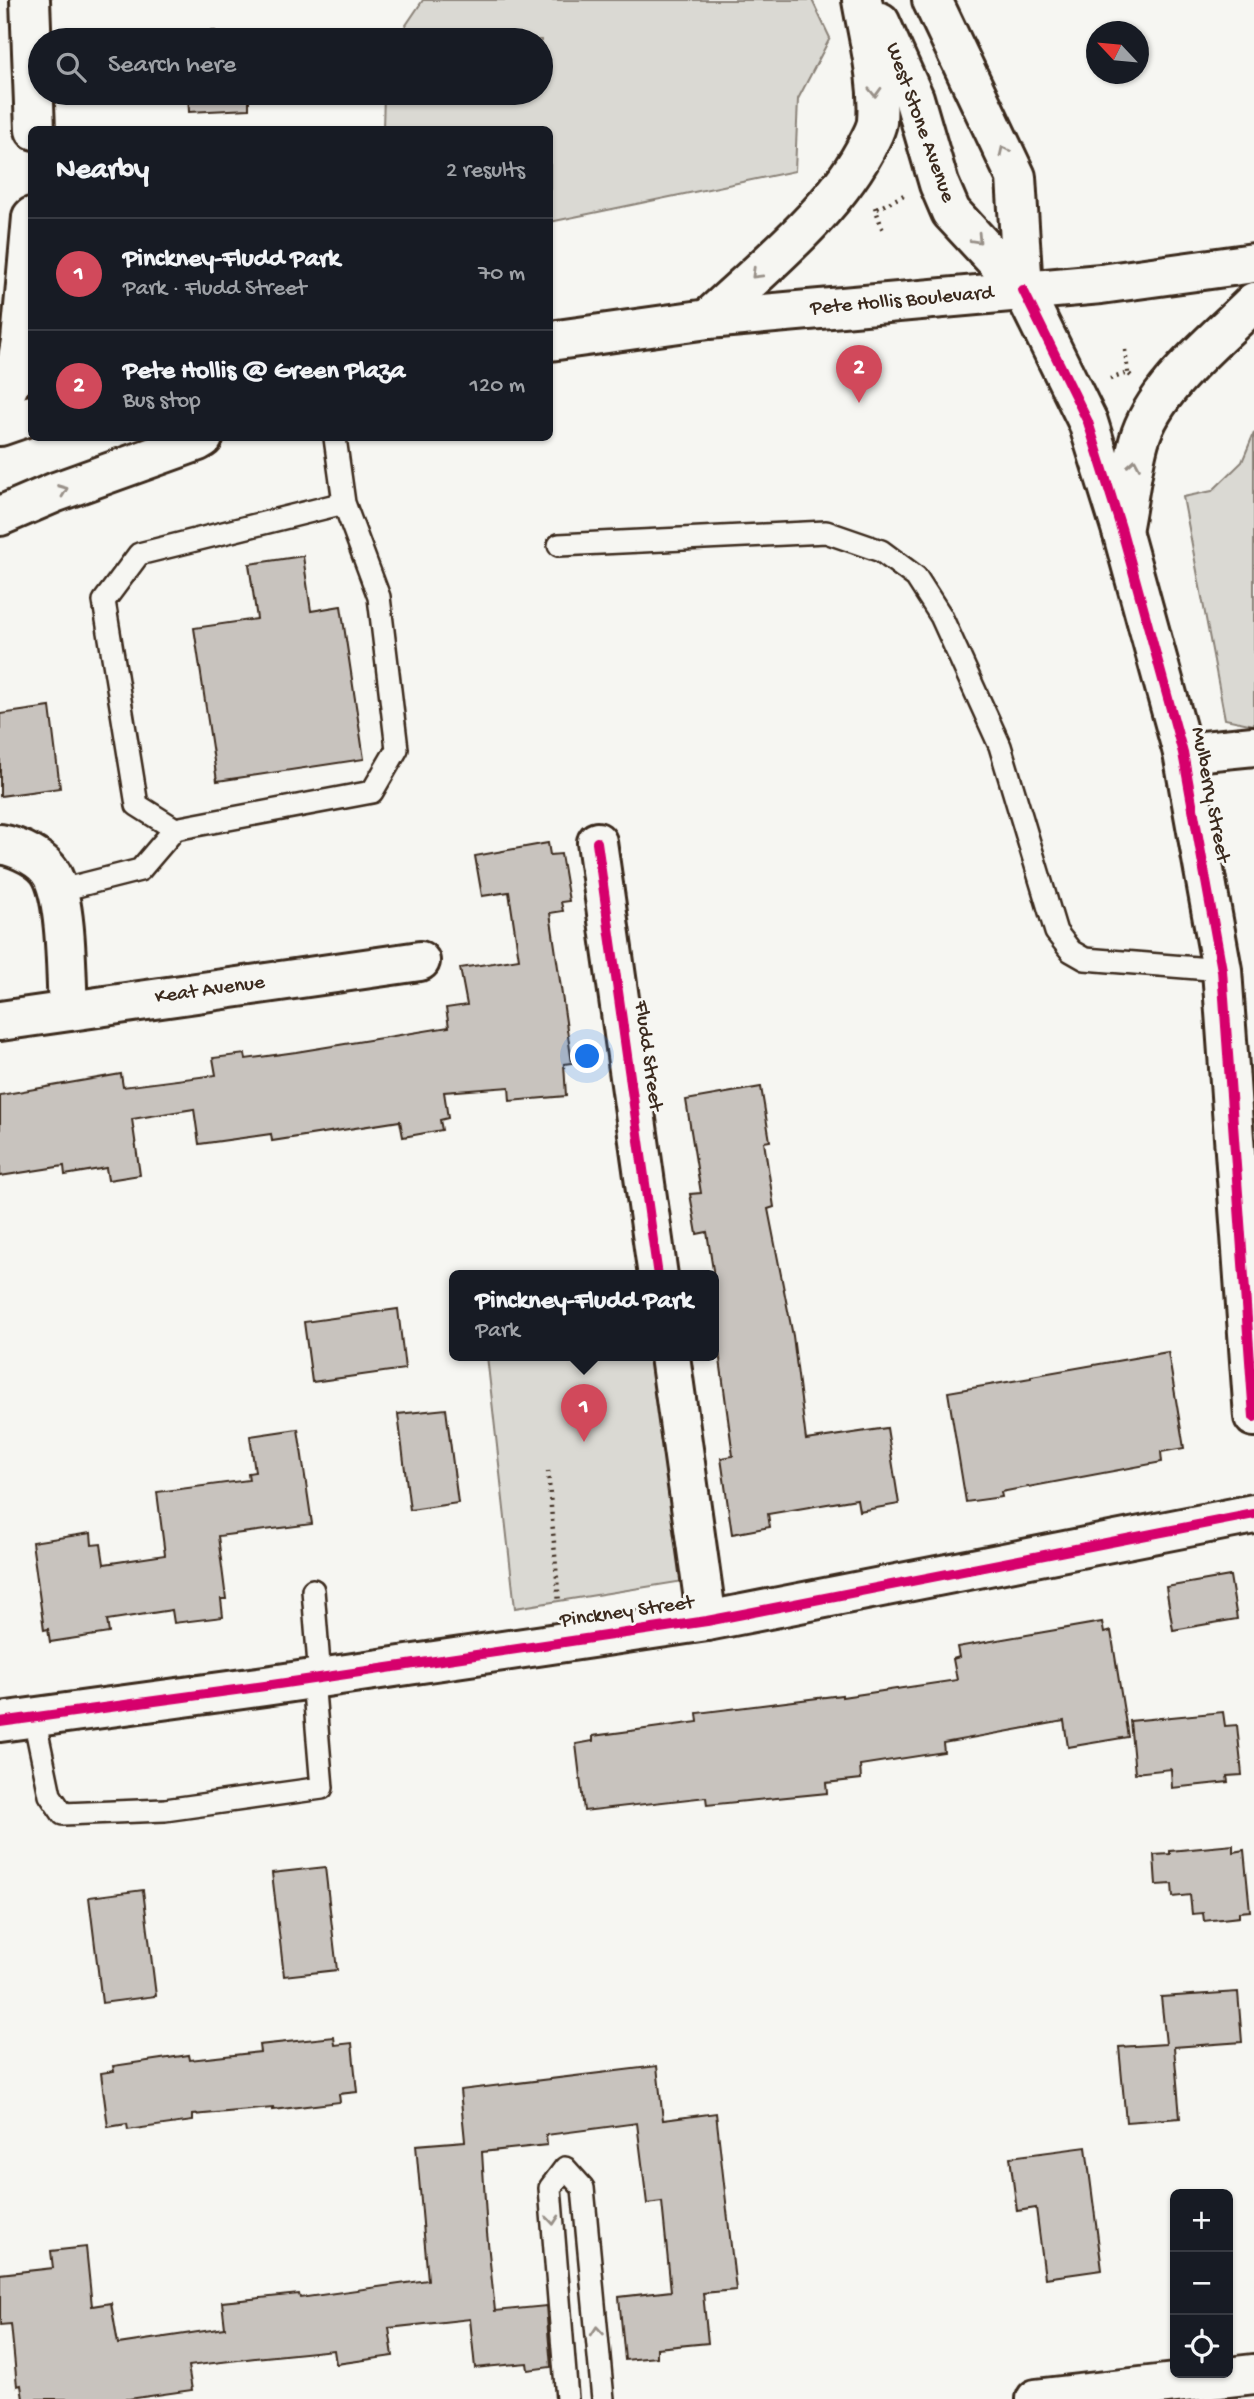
<!DOCTYPE html>
<meta charset="utf-8">
<style>
:root{--surface:#171b24;--page:#242831;--text:#f1f3f6;--muted:#9ea1a6;--line:#363941;--accent:#d1495b}
body{margin:0;font-family:"Gochi Hand",sans-serif;background:var(--page);color:var(--text)}
.controls{position:absolute;right:21px;bottom:21px;display:grid;overflow:hidden;border-radius:10px;box-shadow:0 2px 5px #0004}
.controls button{width:63px;height:63px;display:grid;place-items:center;padding:0;border:0;border-bottom:2px solid var(--line);background:var(--surface);color:var(--text);font:35px sans-serif}
.compass{position:absolute;left:1086px;top:21px;width:63px;height:63px;border-radius:50%;background:var(--surface);box-shadow:0 2px 5px #0004;rotate:296deg}
.you{position:absolute;left:588px;top:1057px;width:24px;height:24px;margin:-18px;border:5px solid #fff;border-radius:50%;background:#1a73e8;box-shadow:0 0 0 10px #1a73e833}
.badge{display:grid;place-items:center;width:46px;height:46px;border-radius:50%;background:var(--accent);color:#fff;font-size:23px;font-weight:700}
.pin{position:absolute;translate:-50% -58px;filter:drop-shadow(0 2px 4px #0008)}
.pin::after{content:'';position:absolute;top:37px;width:24px;height:21px;background:inherit;clip-path:polygon(0 0,100% 0,50% 100%)}
.popup{position:absolute;left:449px;top:1270px;width:270px;height:91px;box-sizing:border-box;display:grid;place-content:center;border-radius:10px;background:var(--surface);filter:drop-shadow(0 2px 5px #0005);font-size:23px;white-space:nowrap;color:var(--muted)}
.popup b{font-size:26px;color:var(--text)}
.popup::after{content:'';position:absolute;left:50%;top:100%;margin-left:-14px;border:14px solid transparent;border-top-color:var(--surface)}
.list{margin:0;padding:0;list-style:none}
h2{display:flex;justify-content:space-between;align-items:center;height:91px;margin:0;padding:0 28px;font-size:30px}
h2 small{font-size:23px;font-weight:400;color:var(--muted)}
.list li{display:grid;grid-template-columns:46px 1fr auto;gap:21px;align-items:center;box-sizing:border-box;height:112px;padding:0 28px;border-top:2px solid var(--line)}
.list b{display:block;font-size:26px;white-space:nowrap}
.list p{margin:0;font-size:23px;white-space:nowrap;color:var(--muted)}
.list em{font-size:23px;font-style:normal;color:var(--muted)}
.icon{flex:none;width:38px;height:38px;fill:none;stroke:currentColor;stroke-width:2;stroke-linecap:round;stroke-linejoin:round}
.map{position:relative;flex:none;width:1254px;height:2399px;overflow:hidden}
.search{position:absolute;background:var(--surface);box-shadow:0 2px 5px #0004;left:28px;top:28px;width:525px;height:77px;display:flex;align-items:center;gap:18px;box-sizing:border-box;padding:0 24px;border-radius:38px;color:var(--muted);font-size:26px}
.panel{position:absolute;background:var(--surface);box-shadow:0 2px 5px #0004;left:28px;top:126px;width:525px;height:315px;border-radius:10px}
.map>svg:first-child{display:block}
.green{fill:#dad9d3;stroke:#8a8278;stroke-width:2}
.building{fill:#c8c3be;stroke:#3b2a1e;stroke-width:2}
.lines{fill:none;stroke-linecap:round;stroke-linejoin:round}
.service-casing{stroke:#3b2a1e;stroke-width:26}
.minor-casing{stroke:#3b2a1e;stroke-width:44}
.secondary-casing{stroke:#3b2a1e;stroke-width:44}
.path{stroke:#3b2a1e;stroke-width:4.5;stroke-dasharray:2 5;stroke-linecap:butt}
.service{stroke:#f6f6f2;stroke-width:21}
.minor{stroke:#f6f6f2;stroke-width:38}
.secondary{stroke:#f6f6f2;stroke-width:38}
.cycleway-casing{stroke:#f6f6f2;stroke-width:15}
.cycleway{stroke:#d6006c;stroke-width:10}
.oneway{stroke:#989088}
.labels{text-anchor:middle;dominant-baseline:central;stroke-width:6;stroke-linejoin:round;paint-order:stroke}
.street-label{font-size:21px;fill:#3b2a1e;stroke:#f6f6f2}
</style>
<div class="map">
<svg width="1254" height="2399" viewBox="0 0 1254 2399">
<rect width="100%" height="100%" fill="#f6f6f2"/>
<filter id="ink" filterUnits="userSpaceOnUse"><feTurbulence type="fractalNoise" baseFrequency=".0143" numOctaves="2"/><feDisplacementMap in="SourceGraphic" scale="14" xChannelSelector="R" yChannelSelector="G"/><feConvolveMatrix kernelMatrix="1 2 1 2 8 2 1 2 1" color-interpolation-filters="sRGB"/></filter>
<g filter="url(#ink)">
<g class="green">
<polygon points="423,0 812,0 830,38 798,99 795,171 550,222 550,130 383,129 384,93 541,93 541,40 396,40"/>
<polygon points="1254,433 1254,725 1225,719 1183,497 1212,491 1242,462"/>
<polygon points="487,1356 659,1356 690,1580 515,1608"/>
</g>
<g class="building">
<polygon points="215,31 215,36 236,36 235,39 274,37 274,40 186,40 186,32"/>
<polygon points="188,93 276,93 276,97 249,98 249,109 189,112"/>
<polygon points="303,556 311,611 341,606 364,759 217,781 194,628 257,619 249,564"/>
<polygon points="50,707 60,788 0,796 0,714"/>
<polygon points="548,843 550,855 561,854 569,901 561,902 563,911 550,913 572,1063 564,1064 566,1096 510,1101 509,1087 444,1092 448,1118 440,1120 442,1130 403,1137 400,1121 272,1141 271,1134 199,1144 194,1109 132,1119 140,1175 108,1180 106,1168 65,1175 64,1166 0,1176 0,1095 121,1074 123,1087 216,1075 213,1058 245,1054 246,1059 296,1052 449,1027 446,1008 467,1005 460,968 519,959 509,892 482,896 475,856"/>
<polygon points="761,1087 770,1141 764,1142 774,1207 768,1209 793,1336 806,1440 887,1428 899,1504 859,1511 857,1499 768,1514 770,1527 732,1534 721,1458 733,1456 713,1307 713,1270 707,1232 697,1234 690,1194 701,1193 686,1100"/>
<polygon points="398,1309 405,1369 312,1382 304,1322"/>
<polygon points="1168,1352 1184,1448 1161,1452 1162,1462 1001,1492 1002,1497 966,1502 948,1392 1031,1378 1031,1376"/>
<polygon points="446,1409 458,1503 410,1510 398,1414"/>
<polygon points="298,1429 312,1524 218,1536 226,1599 221,1599 223,1617 174,1623 172,1610 107,1620 109,1633 50,1642 48,1629 44,1630 32,1542 91,1533 92,1545 101,1544 104,1564 165,1555 157,1492 249,1480 248,1473 255,1472 250,1436"/>
<polygon points="1230,1576 1237,1619 1173,1630 1166,1587"/>
<polygon points="1102,1622 1104,1633 1111,1631 1128,1737 1068,1747 1064,1721 943,1743 944,1752 860,1765 861,1779 826,1783 827,1793 707,1805 706,1797 584,1811 576,1744 593,1741 593,1736 698,1722 697,1713 842,1695 842,1697 957,1680 953,1659 959,1657 957,1647"/>
<polygon points="1223,1712 1225,1726 1237,1725 1242,1775 1227,1776 1228,1782 1172,1788 1171,1769 1135,1773 1130,1721"/>
<polygon points="1233,1845 1233,1852 1244,1850 1250,1911 1239,1912 1239,1917 1204,1921 1203,1913 1192,1914 1190,1895 1173,1897 1172,1884 1156,1885 1154,1855 1170,1854 1170,1851"/>
<polygon points="325,1867 337,1970 284,1976 272,1873"/>
<polygon points="143,1890 156,1996 102,2003 89,1897"/>
<polygon points="1238,1992 1242,2042 1174,2047 1180,2118 1126,2122 1119,2047 1166,2044 1161,1997"/>
<polygon points="334,2037 335,2045 352,2043 357,2092 339,2094 340,2102 273,2110 273,2108 193,2115 193,2121 128,2130 127,2124 108,2127 101,2073 114,2071 113,2066 189,2055 190,2060 260,2052 259,2045"/>
<polygon points="657,2066 663,2120 716,2113 736,2290 703,2293 708,2343 657,2348 657,2357 625,2360 619,2297 671,2291 662,2202 647,2204 637,2123 546,2135 547,2145 482,2152 487,2233 495,2311 546,2306 551,2367 528,2370 527,2363 475,2368 470,2319 389,2328 393,2356 336,2364 334,2350 255,2358 188,2366 192,2390 129,2399 23,2399 21,2385 17,2386 11,2324 0,2325 0,2274 53,2268 51,2251 86,2247 92,2306 111,2303 118,2344 225,2328 222,2302 299,2294 300,2298 428,2280 416,2145 465,2141 460,2090"/>
<polygon points="1086,2147 1102,2270 1045,2278 1036,2208 1017,2211 1010,2157"/>
</g>
<g class="lines">
<g class="service-casing">
<g id="service">
<polyline points="335,438 344,503 379,597 397,749 372,792 175,829 137,805 104,601 139,554 344,503"/>
<polyline points="559,545 826,532 881,551 916,577 941,616 1000,746 1056,932 1071,951 1085,959 1222,970"/>
<polyline points="57,891 140,870 175,829"/>
<polyline points="313,1590 320,1678"/>
<polyline points="34,1718 50,1795 63,1814 165,1810 322,1788 313,1679"/>
<polyline points="567,2399 550,2188 565,2168 583,2188 603,2399"/>
</g>
</g>
<g class="minor-casing">
<g id="minor">
<polyline points="30,0 35,130"/>
<polyline points="1023,290 1088,422 1122,531 1183,753 1222,970 1254,1417"/>
<polyline points="0,405 16,370 21,341 32,217"/>
<polyline points="1183,753 1254,746"/>
<polyline points="597,842 658,1276"/>
<path d="M0,844C18,847 45,859 53,877C67,907 66,976 68,1011"/>
<polyline points="0,1021 420,961"/>
<polyline points="670,1356 707,1621"/>
<polyline points="0,1722 265,1686 707,1621 1254,1514"/>
<polyline points="1036,2399 1254,2374"/>
</g>
</g>
<g class="secondary-casing">
<g id="secondary">
<polyline points="932,0 1016,177 1023,290"/>
<polyline points="880,22 914,98 939,184 951,212 1023,290"/>
<path d="M708,319C762,268 837,209 869,142C872,136 876,129 877,122C880,81 869,40 862,0"/>
<polyline points="550,341 708,319 1101,284 1254,263"/>
<polyline points="0,426 32,415"/>
<polyline points="0,516 56,492 198,441 203,438"/>
<path d="M1122,531C1128,502 1131,470 1139,441C1153,389 1216,340 1254,302"/>
</g>
</g>
<g class="path">
<polyline points="875,207 883,231"/>
<polyline points="877,209 904,195"/>
<polyline points="1125,350 1128,373"/>
<polyline points="1110,379 1128,373 1131,376"/>
<polyline points="548,1471 559,1603"/>
</g>
<use href="#service" class="service"/>
<use href="#minor" class="minor"/>
<use href="#secondary" class="secondary"/>
<g class="cycleway-casing">
<g id="cycleway">
<polyline points="1023,290 1088,422 1122,531 1183,753 1222,970 1254,1417"/>
<polyline points="597,842 658,1276"/>
<polyline points="0,1722 265,1686 707,1621 1254,1514"/>
</g>
</g>
<use href="#cycleway" class="cycleway"/>
</g>
<defs><path id="oneway-chevron" d="M-2-3.5L2.5 0L-2 3.5" fill="none" stroke-width="1.6" stroke-linecap="round" stroke-linejoin="round" transform="scale(1.75)"/></defs>
<g class="oneway">
<use href="#oneway-chevron" transform="translate(875 92) rotate(88)"/>
<use href="#oneway-chevron" transform="translate(1004 151) rotate(-115)"/>
<use href="#oneway-chevron" transform="translate(977 239) rotate(47)"/>
<use href="#oneway-chevron" transform="translate(756 274) rotate(136)"/>
<use href="#oneway-chevron" transform="translate(1134 464) rotate(-80)"/>
<use href="#oneway-chevron" transform="translate(63 490) rotate(-21)"/>
<use href="#oneway-chevron" transform="translate(553 2220) rotate(85)"/>
<use href="#oneway-chevron" transform="translate(597 2331) rotate(-95)"/>
</g>
</g>
<g class="labels">
<g class="street-label">
<text transform="translate(919 123) rotate(70)">West Stone Avenue</text>
<text transform="translate(902 302) rotate(-5)">Pete Hollis Boulevard</text>
<text transform="translate(1209 795) rotate(79)">Mulberry Street</text>
<text transform="translate(210 991) rotate(-8)">Keat Avenue</text>
<text transform="translate(647 1056) rotate(82)">Fludd Street</text>
<text transform="translate(627 1613) rotate(-8)">Pinckney Street</text>
</g>
</g>
</svg>
<div class="controls">
<button>+</button>
<button>−</button>
<button><svg class="icon" aria-label="locate" viewBox="0 0 24 24"><circle cx="12" cy="12" r="6"/><path d="M12 2v4M12 18v4M2 12h4M18 12h4"/></svg></button>
</div>
<svg class="compass" viewBox="-18 -18 36 36"><path d="M0-13l5 13h-10z" fill="#e53935"/><path d="M0 13l5-13h-10z" fill="#9ea1a6"/></svg>
<div class="you"></div>
<div class="pin badge" style="left:584px;top:1442px">1</div>
<div class="popup"><b>Pinckney-Fludd Park</b>Park</div>
<div class="pin badge" style="left:859px;top:403px">2</div>
<div class="search"><svg class="icon" aria-label="search" viewBox="0 0 24 24"><circle cx="10" cy="10" r="6"/><path d="M15 15l6 6"/></svg>Search here</div>
<section class="panel">
<h2>Nearby<small>2 results</small></h2>
<ul class="list">
<li><span class="badge">1</span><div><b>Pinckney-Fludd Park</b><p>Park · Fludd Street</p></div><em>70 m</em></li>
<li><span class="badge">2</span><div><b>Pete Hollis @ Green Plaza</b><p>Bus stop</p></div><em>120 m</em></li>
</ul>
</section>
</div>
